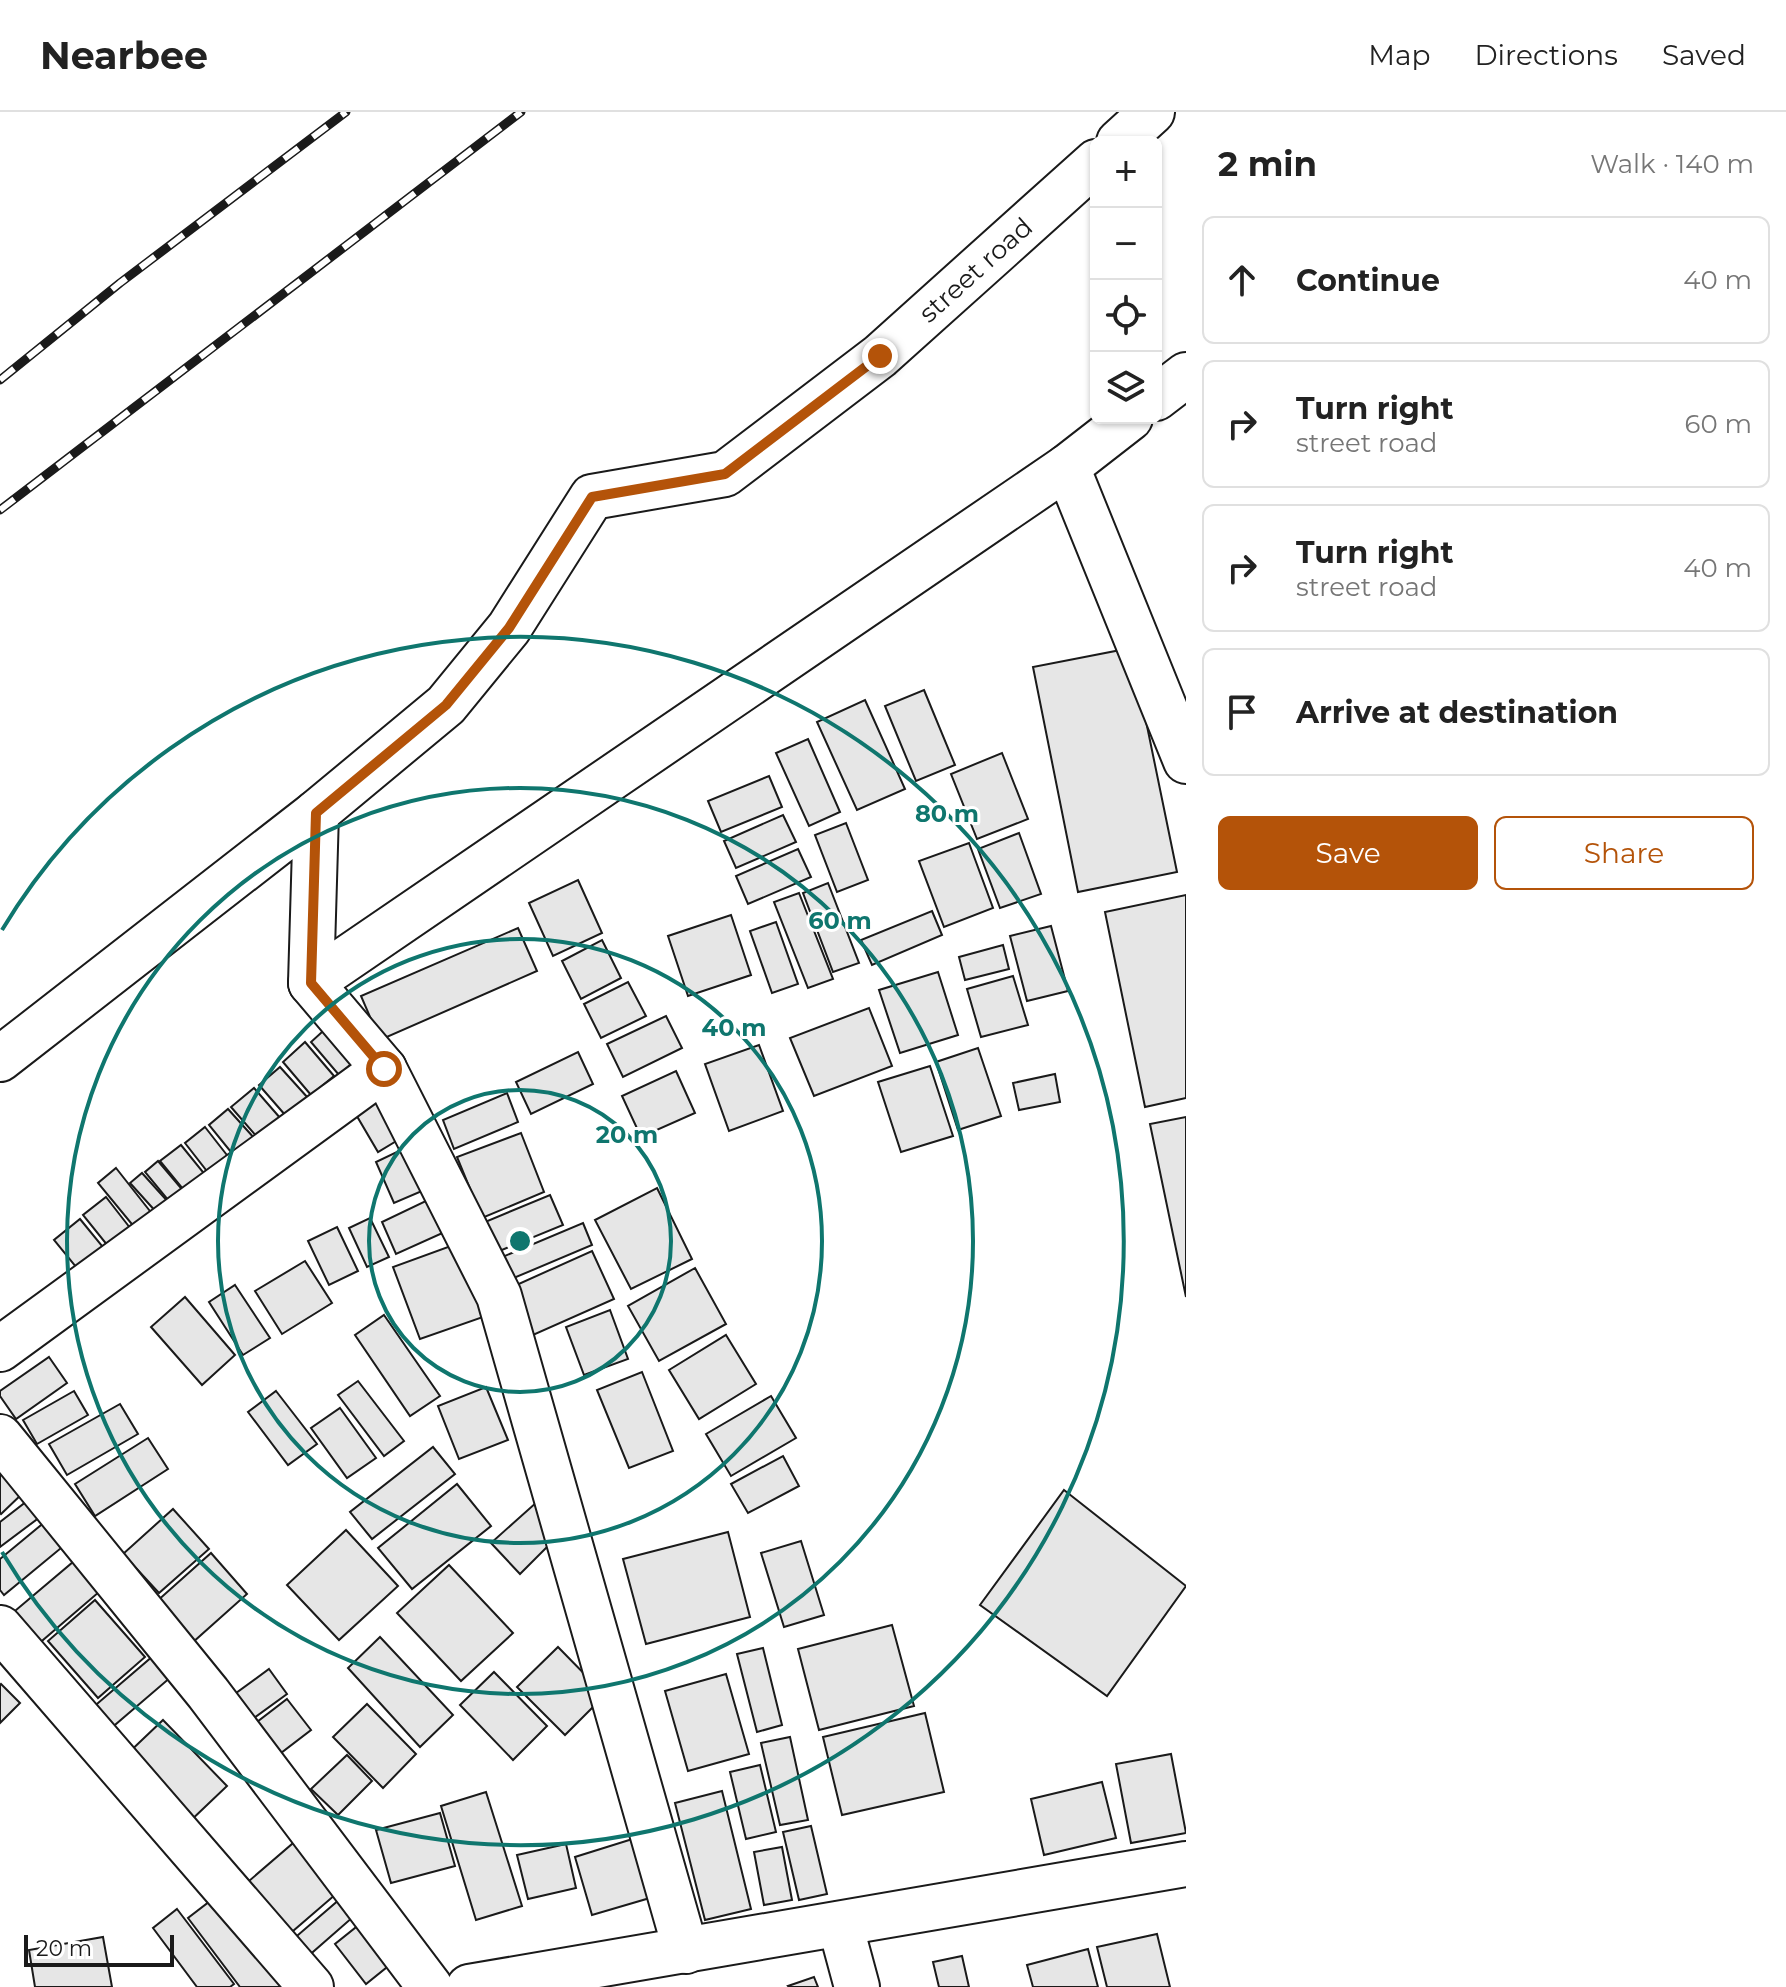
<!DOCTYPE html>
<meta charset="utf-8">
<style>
:root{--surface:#fff;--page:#f6f6f6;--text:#222;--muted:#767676;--line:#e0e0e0;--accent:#b45309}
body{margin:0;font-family:Montserrat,sans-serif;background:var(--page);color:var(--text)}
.controls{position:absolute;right:24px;top:24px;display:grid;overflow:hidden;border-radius:12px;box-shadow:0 2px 6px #0004}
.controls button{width:72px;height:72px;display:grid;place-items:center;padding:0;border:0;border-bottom:2px solid var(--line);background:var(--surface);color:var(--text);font:40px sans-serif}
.scale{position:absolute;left:24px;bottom:20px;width:150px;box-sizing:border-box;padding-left:8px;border:4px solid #1a1a1a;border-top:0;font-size:22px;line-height:28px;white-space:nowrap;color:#1a1a1a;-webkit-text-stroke:6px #fff;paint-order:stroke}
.stop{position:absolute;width:24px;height:24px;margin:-18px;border:6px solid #b45309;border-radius:50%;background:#fff}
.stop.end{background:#b45309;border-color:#fff;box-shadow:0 2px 8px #0008}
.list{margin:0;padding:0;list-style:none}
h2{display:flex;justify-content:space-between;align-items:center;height:104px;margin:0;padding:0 32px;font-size:34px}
h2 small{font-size:26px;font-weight:400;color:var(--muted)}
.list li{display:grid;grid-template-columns:52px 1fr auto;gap:24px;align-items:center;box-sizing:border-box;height:128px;margin:0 16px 16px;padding:0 16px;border:2px solid var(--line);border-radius:12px}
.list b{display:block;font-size:30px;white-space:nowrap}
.list p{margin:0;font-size:26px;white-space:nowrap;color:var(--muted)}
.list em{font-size:26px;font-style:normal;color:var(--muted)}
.actions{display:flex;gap:16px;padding:24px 32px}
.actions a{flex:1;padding:18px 0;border:2px solid var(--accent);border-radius:12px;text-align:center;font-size:28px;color:var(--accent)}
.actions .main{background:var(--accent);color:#fff}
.icon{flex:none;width:44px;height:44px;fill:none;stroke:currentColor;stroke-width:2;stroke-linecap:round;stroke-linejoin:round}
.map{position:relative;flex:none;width:1186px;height:1875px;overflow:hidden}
header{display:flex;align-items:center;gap:48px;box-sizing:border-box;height:112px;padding:0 40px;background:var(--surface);border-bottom:2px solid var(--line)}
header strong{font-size:38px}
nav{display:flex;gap:44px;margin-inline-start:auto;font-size:28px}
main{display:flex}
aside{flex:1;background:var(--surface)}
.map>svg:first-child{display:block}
.building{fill:#e6e6e6;stroke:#1a1a1a;stroke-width:2}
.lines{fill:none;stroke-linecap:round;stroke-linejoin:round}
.street-casing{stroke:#1a1a1a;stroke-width:48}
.street{stroke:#fff;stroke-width:44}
.rail-casing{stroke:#1a1a1a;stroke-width:9}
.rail{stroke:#fff;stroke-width:6;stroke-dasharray:18;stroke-linecap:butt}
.route{stroke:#b45309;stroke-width:10}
.ring{fill:none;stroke:#0f766e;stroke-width:4}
.labels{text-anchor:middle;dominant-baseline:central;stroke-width:6;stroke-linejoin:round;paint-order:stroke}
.street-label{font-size:26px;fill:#1a1a1a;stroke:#fff}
.centre{fill:#0f766e;stroke:#fff;stroke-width:4}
.ring-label{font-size:24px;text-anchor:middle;font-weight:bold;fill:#0f766e;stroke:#fff;stroke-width:6;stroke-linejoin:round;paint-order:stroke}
</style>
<header>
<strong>Nearbee</strong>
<nav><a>Map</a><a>Directions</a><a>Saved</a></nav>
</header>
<main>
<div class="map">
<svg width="1186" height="1875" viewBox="0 0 1186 1875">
<rect width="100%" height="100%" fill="#fff"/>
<g class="building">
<polygon points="1131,536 1177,760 1078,780 1033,555"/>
<polygon points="924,578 955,653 916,669 885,594"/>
<polygon points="865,588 905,677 857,698 817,610"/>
<polygon points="808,627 840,700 809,714 776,641"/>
<polygon points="1002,641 1028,707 977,727 951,662"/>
<polygon points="769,664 782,695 721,720 708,689"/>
<polygon points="783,703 796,730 736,756 724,729"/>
<polygon points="846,711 868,768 837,780 815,723"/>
<polygon points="1019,721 1041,782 1000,796 978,737"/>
<polygon points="969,731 993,796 944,815 919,749"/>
<polygon points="798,737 811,765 748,792 736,764"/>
<polygon points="578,768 602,821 553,844 529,791"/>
<polygon points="828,771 859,851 833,860 803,781"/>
<polygon points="799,781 833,867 808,876 774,790"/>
<polygon points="1186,783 1186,986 1145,995 1105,800"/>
<polygon points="932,799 942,823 872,853 861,828"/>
<polygon points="731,803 751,863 688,884 668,824"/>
<polygon points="776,810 798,872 772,881 750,819"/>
<polygon points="1051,814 1068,879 1027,889 1010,824"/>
<polygon points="518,816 537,859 380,928 361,884"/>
<polygon points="602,828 621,866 581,887 562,849"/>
<polygon points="1003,833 1009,857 965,868 959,845"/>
<polygon points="938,860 958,923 900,941 879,878"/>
<polygon points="1013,864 1028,913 981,925 967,877"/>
<polygon points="628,870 646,904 601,926 584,892"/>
<polygon points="869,896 892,954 814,984 790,926"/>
<polygon points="666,904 682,936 623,965 607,932"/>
<polygon points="333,910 361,943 339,963 311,930"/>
<polygon points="305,930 334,964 311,983 283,950"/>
<polygon points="759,933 783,999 729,1019 705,952"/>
<polygon points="978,936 1001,1004 958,1018 936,950"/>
<polygon points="578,940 593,972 531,1002 516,970"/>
<polygon points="930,954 953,1024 901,1040 878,970"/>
<polygon points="280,955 308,986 286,1004 259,973"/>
<polygon points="676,959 695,1001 641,1025 622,984"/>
<polygon points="1055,962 1060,990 1019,998 1013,971"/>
<polygon points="254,976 281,1007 258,1026 231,995"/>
<polygon points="377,979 403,1025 378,1040 351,994"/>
<polygon points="507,981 518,1010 454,1037 443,1008"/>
<polygon points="228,997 255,1027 235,1045 209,1013"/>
<polygon points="1186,1005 1186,1185 1150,1012"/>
<polygon points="205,1015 230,1047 210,1063 185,1031"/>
<polygon points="521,1021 544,1080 482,1106 457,1045"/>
<polygon points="181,1033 207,1065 187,1082 160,1049"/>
<polygon points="403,1037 422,1079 394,1091 376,1050"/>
<polygon points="158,1049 186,1082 173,1094 145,1060"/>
<polygon points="116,1056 157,1108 140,1122 98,1071"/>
<polygon points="142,1061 170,1092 158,1102 130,1071"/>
<polygon points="657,1076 692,1147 631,1177 595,1108"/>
<polygon points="550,1083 563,1113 497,1140 485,1110"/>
<polygon points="106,1085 134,1121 112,1139 83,1103"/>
<polygon points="432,1086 447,1119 396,1142 382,1110"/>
<polygon points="370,1106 389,1145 367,1155 349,1116"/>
<polygon points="80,1107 107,1140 81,1161 54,1128"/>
<polygon points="583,1111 592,1133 509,1168 500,1146"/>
<polygon points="337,1115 358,1159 329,1173 308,1129"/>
<polygon points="459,1131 486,1204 420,1227 393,1155"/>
<polygon points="592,1139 614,1187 533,1223 512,1175"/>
<polygon points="305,1149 332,1191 282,1222 255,1179"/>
<polygon points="695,1156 726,1212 659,1249 628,1194"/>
<polygon points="235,1173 270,1226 243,1243 209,1190"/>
<polygon points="185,1185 235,1243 202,1273 151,1215"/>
<polygon points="610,1198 628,1247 584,1263 566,1215"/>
<polygon points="384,1203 440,1284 410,1304 355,1223"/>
<polygon points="726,1223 756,1272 699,1307 669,1258"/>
<polygon points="49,1245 67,1271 16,1307 0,1284 0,1279"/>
<polygon points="642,1260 673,1339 629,1356 597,1278"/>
<polygon points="358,1269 404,1329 384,1344 338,1283"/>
<polygon points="486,1275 508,1328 459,1347 438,1294"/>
<polygon points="74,1279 88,1303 37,1332 23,1308"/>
<polygon points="276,1279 317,1332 288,1353 248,1300"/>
<polygon points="771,1284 796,1326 731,1364 706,1322"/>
<polygon points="120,1292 138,1322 67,1363 49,1332"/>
<polygon points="340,1296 376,1346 347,1366 311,1316"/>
<polygon points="148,1326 168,1357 95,1404 75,1372"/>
<polygon points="433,1335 455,1362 372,1427 350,1400"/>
<polygon points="783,1344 799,1374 748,1401 731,1372"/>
<polygon points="0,1355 24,1380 1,1402 0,1401"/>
<polygon points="457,1372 491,1414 412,1477 378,1436"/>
<polygon points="1064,1378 1186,1474 1107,1584 980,1493"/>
<polygon points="31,1386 44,1402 0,1435 0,1410"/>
<polygon points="538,1389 549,1433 520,1462 491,1431"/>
<polygon points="173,1397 209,1437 159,1481 123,1442"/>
<polygon points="52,1404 72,1427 4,1483 0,1478 0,1447"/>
<polygon points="346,1418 398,1474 339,1528 287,1473"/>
<polygon points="728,1420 750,1505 646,1532 623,1447"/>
<polygon points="801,1429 824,1503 784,1515 761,1441"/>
<polygon points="211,1441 247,1482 192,1531 156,1490"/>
<polygon points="73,1450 99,1480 29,1540 3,1509"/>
<polygon points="449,1453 513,1521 461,1569 397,1501"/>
<polygon points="95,1488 145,1545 98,1586 48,1529"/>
<polygon points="892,1513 914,1594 819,1618 798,1537"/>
<polygon points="380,1525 453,1603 420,1635 348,1556"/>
<polygon points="558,1535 605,1583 565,1623 517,1575"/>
<polygon points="763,1536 782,1613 757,1620 737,1542"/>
<polygon points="153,1544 171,1565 102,1624 84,1603"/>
<polygon points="269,1557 287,1582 250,1609 232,1584"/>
<polygon points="494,1560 547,1614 513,1648 460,1593"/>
<polygon points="726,1562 749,1642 688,1659 665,1579"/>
<polygon points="1,1572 20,1591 0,1611 0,1573"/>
<polygon points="287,1587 311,1618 277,1644 253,1613"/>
<polygon points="367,1592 416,1642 383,1676 333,1625"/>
<polygon points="925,1601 944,1680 842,1703 823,1625"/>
<polygon points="163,1608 227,1674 186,1713 123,1646"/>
<polygon points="790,1625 808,1708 780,1713 761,1631"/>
<polygon points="1171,1642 1186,1721 1131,1731 1116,1652"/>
<polygon points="347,1643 372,1669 338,1703 311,1677"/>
<polygon points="760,1653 776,1720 746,1727 730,1660"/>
<polygon points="1102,1670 1116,1726 1044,1743 1031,1687"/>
<polygon points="722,1679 751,1797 705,1808 675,1691"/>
<polygon points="486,1680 522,1794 476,1808 441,1694"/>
<polygon points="440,1701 455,1754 391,1771 376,1718"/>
<polygon points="811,1714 827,1782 799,1788 783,1720"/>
<polygon points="642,1724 660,1783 592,1803 575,1745"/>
<polygon points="299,1726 343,1776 286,1825 242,1775"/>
<polygon points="566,1732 576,1776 528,1787 517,1743"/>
<polygon points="782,1735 792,1788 764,1793 754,1740"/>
<polygon points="347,1781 361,1798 306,1846 291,1829"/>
<polygon points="218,1783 285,1870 280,1875 240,1875 188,1806"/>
<polygon points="177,1797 234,1872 230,1875 197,1875 153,1816"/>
<polygon points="365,1808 397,1847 366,1872 335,1832"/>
<polygon points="1157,1822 1170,1875 1107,1875 1097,1835"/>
<polygon points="103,1825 112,1875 35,1875 29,1838"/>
<polygon points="1088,1837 1098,1875 1033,1875 1027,1853"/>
<polygon points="962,1844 969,1875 939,1875 933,1850"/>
<polygon points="814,1865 818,1875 789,1875 788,1874"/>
</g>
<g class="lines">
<g class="street-casing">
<g id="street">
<polyline points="1119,30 1152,0"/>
<polyline points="1156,286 1186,263"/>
<polyline points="1130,306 1067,355 1186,649"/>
<path id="s1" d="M316,701L446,593L509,516L592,385L725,362L880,244L1096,50"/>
<polyline points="0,947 316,701 311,871"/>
<polyline points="0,1237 384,957"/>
<polyline points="0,1325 208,1581 430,1875"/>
<polyline points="0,1516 311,1875"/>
<polyline points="840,1812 857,1875"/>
<polyline points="686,1839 499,1184 384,957 311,871 1067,355"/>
<polyline points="469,1875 1186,1752"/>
</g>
</g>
<use href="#street" class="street"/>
<g class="rail-casing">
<g id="rail">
<polyline points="0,268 120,171 346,0"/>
<polyline points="0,398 521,0"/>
</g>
</g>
<use href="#rail" class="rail"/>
</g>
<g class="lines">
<polyline class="route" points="384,957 311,871 316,701 446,593 509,516 592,385 725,362 880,244"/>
</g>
<g class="ring">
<circle cx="520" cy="1129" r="151"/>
<circle cx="520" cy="1129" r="302"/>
<circle cx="520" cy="1129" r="453"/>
<path d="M2 818A604 604 0 1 1 2 1440"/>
</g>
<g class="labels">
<g class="street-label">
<text stroke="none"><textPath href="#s1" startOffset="882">street road</textPath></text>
</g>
</g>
<circle cx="520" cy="1129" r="12" class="centre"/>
<g class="ring-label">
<text x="947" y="710">80 m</text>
<text x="840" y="817">60 m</text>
<text x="734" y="924">40 m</text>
<text x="627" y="1031">20 m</text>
</g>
</svg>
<div class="controls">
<button>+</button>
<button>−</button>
<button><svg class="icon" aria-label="locate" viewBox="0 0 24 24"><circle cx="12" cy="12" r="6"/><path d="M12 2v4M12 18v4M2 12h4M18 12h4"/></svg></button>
<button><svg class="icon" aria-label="layers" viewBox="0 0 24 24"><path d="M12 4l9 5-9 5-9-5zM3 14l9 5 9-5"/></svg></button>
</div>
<div class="scale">20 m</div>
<div class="stop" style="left:384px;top:957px"></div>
<div class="stop end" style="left:880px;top:244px"></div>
</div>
<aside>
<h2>2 min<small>Walk · 140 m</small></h2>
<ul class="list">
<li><svg class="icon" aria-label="ahead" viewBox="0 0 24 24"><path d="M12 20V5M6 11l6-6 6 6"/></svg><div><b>Continue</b></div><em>40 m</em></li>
<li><svg class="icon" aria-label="right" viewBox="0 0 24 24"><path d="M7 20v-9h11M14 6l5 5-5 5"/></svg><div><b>Turn right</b><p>street road</p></div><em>60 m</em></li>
<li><svg class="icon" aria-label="right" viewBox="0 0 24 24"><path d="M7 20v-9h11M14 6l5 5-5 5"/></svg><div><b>Turn right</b><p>street road</p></div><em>40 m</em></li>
<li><svg class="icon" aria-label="arrive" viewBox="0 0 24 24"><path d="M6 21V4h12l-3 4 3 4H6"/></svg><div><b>Arrive at destination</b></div></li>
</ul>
<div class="actions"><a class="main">Save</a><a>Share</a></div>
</aside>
</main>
